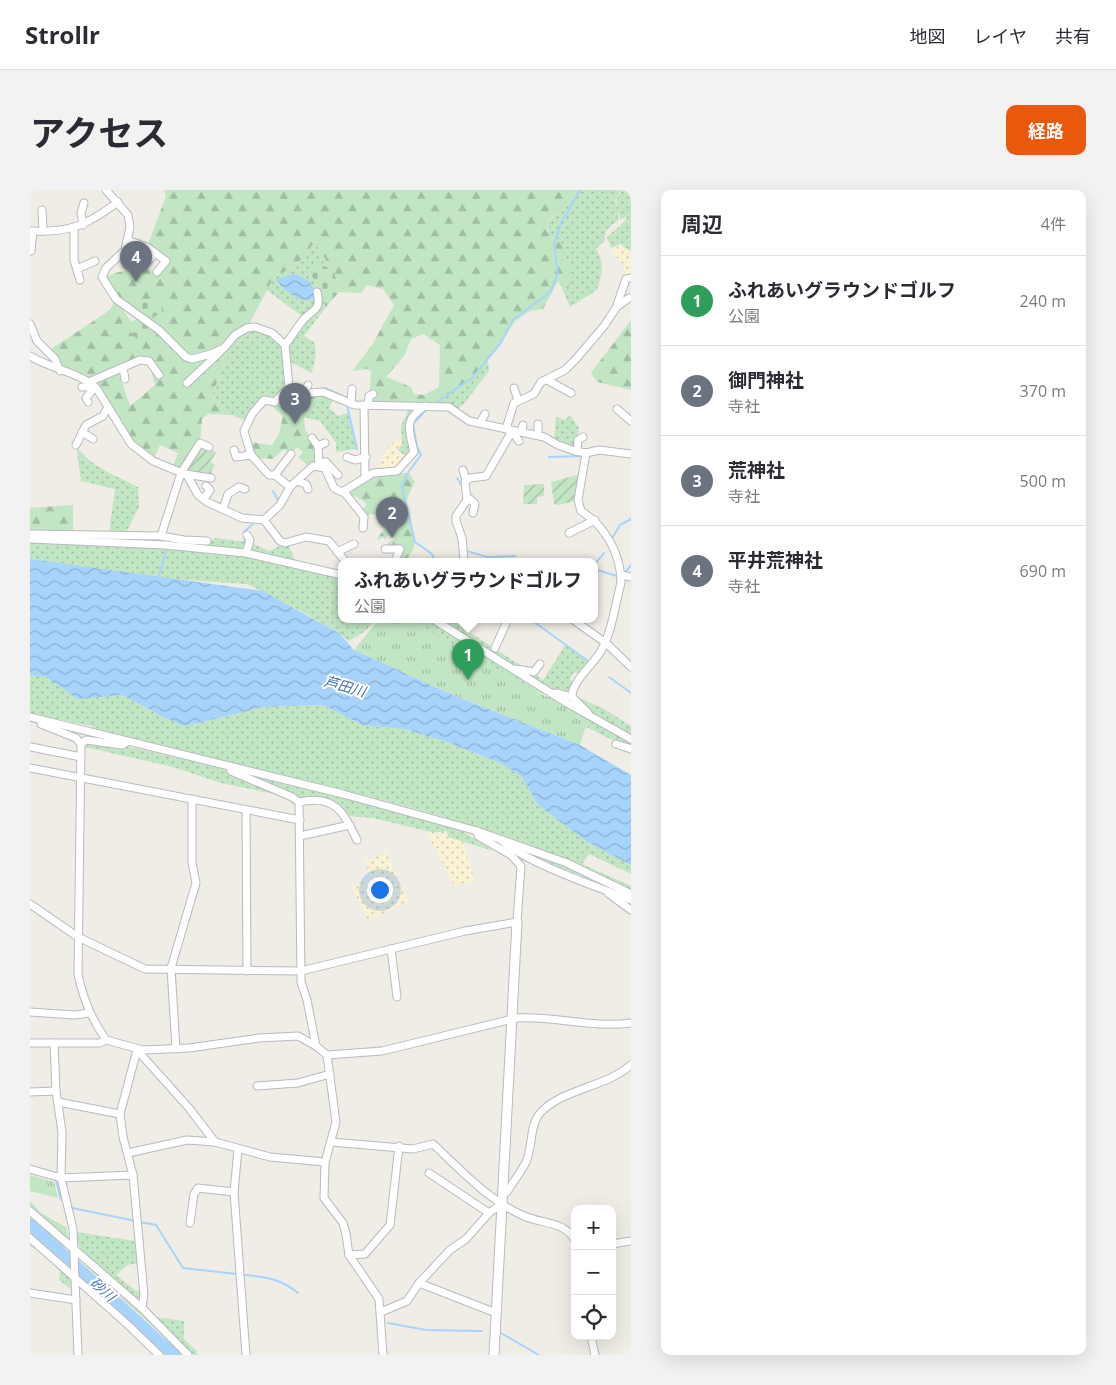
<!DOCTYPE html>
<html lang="ja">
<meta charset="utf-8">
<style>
:root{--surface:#fff;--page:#f2f2f3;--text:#2b2b33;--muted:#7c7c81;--line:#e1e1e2;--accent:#ea580c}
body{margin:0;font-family:"Open Sans","Noto Sans JP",sans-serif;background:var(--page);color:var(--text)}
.controls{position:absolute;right:15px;bottom:15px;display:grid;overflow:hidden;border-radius:10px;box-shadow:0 5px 20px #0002}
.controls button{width:45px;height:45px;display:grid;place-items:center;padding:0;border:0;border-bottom:1px solid var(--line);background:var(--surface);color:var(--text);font:25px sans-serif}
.you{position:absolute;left:349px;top:699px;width:18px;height:18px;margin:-12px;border:4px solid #fff;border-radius:50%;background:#1a73e8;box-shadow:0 0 0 8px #1a73e833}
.badge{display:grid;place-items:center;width:32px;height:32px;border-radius:50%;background:var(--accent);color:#fff;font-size:16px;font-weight:700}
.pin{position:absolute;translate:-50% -41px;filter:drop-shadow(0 1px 2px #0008)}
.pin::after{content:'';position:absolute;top:26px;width:18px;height:15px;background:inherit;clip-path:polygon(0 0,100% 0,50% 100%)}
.popup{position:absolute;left:308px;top:368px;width:260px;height:65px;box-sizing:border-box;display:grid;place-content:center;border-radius:10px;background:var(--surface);filter:drop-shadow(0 1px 4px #0005);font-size:16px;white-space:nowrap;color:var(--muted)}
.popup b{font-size:19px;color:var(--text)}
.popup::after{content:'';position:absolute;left:50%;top:100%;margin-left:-10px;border:10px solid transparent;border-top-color:var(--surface)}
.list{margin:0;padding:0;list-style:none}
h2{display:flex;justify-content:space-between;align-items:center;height:65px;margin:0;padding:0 20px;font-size:21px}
h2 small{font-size:16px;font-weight:400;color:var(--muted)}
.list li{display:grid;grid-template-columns:32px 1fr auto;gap:15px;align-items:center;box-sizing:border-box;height:90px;padding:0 20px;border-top:1px solid var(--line)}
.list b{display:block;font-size:19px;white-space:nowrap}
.list p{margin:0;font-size:16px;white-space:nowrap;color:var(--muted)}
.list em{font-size:16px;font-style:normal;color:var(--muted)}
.icon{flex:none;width:28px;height:28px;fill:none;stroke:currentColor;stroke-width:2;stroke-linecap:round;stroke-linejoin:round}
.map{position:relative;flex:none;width:601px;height:1165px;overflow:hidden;border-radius:10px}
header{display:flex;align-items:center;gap:30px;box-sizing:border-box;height:70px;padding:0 25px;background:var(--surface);border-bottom:1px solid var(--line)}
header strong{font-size:24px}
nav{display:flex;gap:28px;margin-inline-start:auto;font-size:18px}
.intro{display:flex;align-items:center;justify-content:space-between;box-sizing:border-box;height:120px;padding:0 30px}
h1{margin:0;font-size:35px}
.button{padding:12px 22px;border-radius:10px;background:var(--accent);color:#fff;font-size:18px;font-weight:700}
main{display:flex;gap:30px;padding:0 30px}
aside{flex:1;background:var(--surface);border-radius:10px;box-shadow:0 5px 20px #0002}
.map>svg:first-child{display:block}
.grass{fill:url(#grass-dots)}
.forest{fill:url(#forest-firs);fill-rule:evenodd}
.sand{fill:url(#sand-dots)}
.cemetery{fill:url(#cemetery-stones)}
.park{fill:url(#park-tufts)}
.garden{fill:url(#garden-furrows)}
.water{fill:url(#water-waves)}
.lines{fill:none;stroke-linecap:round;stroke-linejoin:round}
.stream{stroke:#a8d4fc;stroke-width:2}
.river{stroke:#a8d4fc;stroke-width:11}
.street-casing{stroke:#b7babe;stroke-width:9}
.secondary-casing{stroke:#b8bbc0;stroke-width:11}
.street{stroke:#fff;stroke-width:7}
.secondary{stroke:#fff;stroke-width:9}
.labels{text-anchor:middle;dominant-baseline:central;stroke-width:4;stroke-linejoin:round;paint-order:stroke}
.water-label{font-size:14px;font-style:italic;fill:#4474ae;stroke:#fff}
</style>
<header>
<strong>Strollr</strong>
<nav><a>地図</a><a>レイヤ</a><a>共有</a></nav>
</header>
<div class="intro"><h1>アクセス</h1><a class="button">経路</a></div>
<main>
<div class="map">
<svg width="601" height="1165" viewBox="0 0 601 1165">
<defs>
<pattern id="grass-dots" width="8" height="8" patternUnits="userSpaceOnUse" patternTransform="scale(1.25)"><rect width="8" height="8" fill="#c2e5c4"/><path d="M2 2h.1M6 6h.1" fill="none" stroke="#a1bda3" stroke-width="1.8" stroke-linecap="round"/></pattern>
<pattern id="forest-firs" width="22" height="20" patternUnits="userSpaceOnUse" patternTransform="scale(1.25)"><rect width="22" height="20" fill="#c2e5c4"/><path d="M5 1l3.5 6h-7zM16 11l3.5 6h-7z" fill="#a1bda3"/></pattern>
<pattern id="sand-dots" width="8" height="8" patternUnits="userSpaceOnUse" patternTransform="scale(1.25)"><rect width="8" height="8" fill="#f9f2d5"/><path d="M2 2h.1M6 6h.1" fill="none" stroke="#cdc7b0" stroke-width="1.8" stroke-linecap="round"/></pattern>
<pattern id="cemetery-stones" width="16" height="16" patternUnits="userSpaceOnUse" patternTransform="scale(1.25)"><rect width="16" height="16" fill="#c2e5c4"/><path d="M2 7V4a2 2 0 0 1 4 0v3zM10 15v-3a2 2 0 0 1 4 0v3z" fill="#a1bda3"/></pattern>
<pattern id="park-tufts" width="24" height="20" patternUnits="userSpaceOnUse" patternTransform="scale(1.25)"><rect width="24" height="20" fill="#c2e5c4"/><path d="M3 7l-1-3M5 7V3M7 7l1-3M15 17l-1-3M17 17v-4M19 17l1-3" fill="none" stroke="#a1bda3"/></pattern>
<pattern id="garden-furrows" width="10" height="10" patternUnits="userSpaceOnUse" patternTransform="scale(1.25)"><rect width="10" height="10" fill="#c2e5c4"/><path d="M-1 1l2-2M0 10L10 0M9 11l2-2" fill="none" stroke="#a1bda3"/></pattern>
<pattern id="water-waves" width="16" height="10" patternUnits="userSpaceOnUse" patternTransform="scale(1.25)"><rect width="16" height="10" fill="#a8d4fc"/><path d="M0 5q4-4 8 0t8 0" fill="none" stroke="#8cafd0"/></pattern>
</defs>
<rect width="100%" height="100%" fill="#efede5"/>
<g class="grass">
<path d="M547,0H591L585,10L588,20V31C581,35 573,41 575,50L566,59C575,72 572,85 567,100L540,117L532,98L540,95V73C529,62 516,46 518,31L534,19Z"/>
<polygon points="592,0 601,0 601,47 595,52 601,48 601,61 591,55 595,52 581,58 577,47 594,32 597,26 590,30 586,10"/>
<path d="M285,52L301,78L289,75L281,84L296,117L274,146L285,153C286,164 286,173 281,183L259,171V157L256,155L259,197L245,212L234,210L219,232L202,225L181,206L200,162L194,158L217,138L242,143L256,155L274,128L237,100L245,85L264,78Z"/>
<polygon points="458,170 459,181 433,215 427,219 405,214 442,188"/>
<polygon points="292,205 304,208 299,218 308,226 318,223 327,259 306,262 306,253 290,231 274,227 283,219 285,220"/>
<polygon points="380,217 391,217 380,225 383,262 376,272 373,269 374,265 368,260 372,254 371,236"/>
<polygon points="540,225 549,238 545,257 527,253 524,248 526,227 535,230"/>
<path d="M46,255C58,276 87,286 108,297L109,317L95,345L134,347L133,355L216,363L312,385V429H345C337,441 331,445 318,451L309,443L271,421L217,394L125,388L0,369V344H79L85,299L51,291Z"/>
<polygon points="185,348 217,352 215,361 136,353 136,349 175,353"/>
<polygon points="222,353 239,361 252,355 259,356 265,370 220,361"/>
<polygon points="379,429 431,429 441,435 439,442 513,490 536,454 558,471 549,484 544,482 540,489 542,492 539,501 542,507 601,549 601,559 556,537 559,526 536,512 495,497"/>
<path d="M0,485L16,487L47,508L92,505L139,530L156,536L234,517L293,515L332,535L374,539L417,552L470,573L492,587L508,615L557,652L601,675V684L559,664L552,674L601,696V700C558,680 514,659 469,644C337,601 200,574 65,541L62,536L0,524Z"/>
<polygon points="543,505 574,519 601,536 601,546 568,528"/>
<polygon points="57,552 104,558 194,579 207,587 254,606 191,593 143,577 55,557 53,554"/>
<polygon points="205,581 301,604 429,639 463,661 418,647 417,641 405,643 343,628 317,626 295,608 271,610"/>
<polygon points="453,646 506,664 601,706 506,668 492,671"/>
<polygon points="0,1038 25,1059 27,1074 42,1089 42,1098 38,1097 29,1090 30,1081 14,1064 0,1056"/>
<polygon points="47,1042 105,1051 108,1073 97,1075 86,1085 106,1101 110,1100 111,1105 106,1109 52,1062 48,1054"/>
<polygon points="49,1065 156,1165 151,1165 129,1142 54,1074"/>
<polygon points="50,1084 141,1165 132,1165 49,1089"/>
<polygon points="126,1127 154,1131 154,1149 166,1160 168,1165 164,1165"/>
</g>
<g class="forest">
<path d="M134,0H547L534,19L518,30L517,40L533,55V66L540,73V95L532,98L528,91L513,119L500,121L485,131L470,155L442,188L405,214L339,212L341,181L337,179L322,181L342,155L364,115L353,99L337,95L331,103L309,102L305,85L285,52L264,78L245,85L217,138L194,159L200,162L181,206L202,225L178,224L172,229L170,253L151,283L142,279L148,263L130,255L123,271L101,254L67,199L34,182L18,161L80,120L86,109L77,86L89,82L116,78L127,82L136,71L117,57L136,6ZM87,110L93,113L129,140H100L101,132ZM393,144L410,155L409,197L394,205L384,204L381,197L356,187L374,166L381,149ZM118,167L125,195L100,216L88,180Z"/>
<polygon points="601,130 601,200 567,192 561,183"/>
<polygon points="292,205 285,220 283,219 274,228 275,240 288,256 289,276 280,278 269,267 273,262 267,257 261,264 254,259 243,269 227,268 219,252 242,255 249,244 253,226 234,210 245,212 265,226 269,221 268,207"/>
<path d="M347,283H379L385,292C382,297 377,308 376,313C375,338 397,347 375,371H366L371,362L359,358L357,353L364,350L363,343L357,346L355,350L353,347L348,350L347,349L354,339L350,335L352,333L347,325L340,324L337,327L332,320L337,314L327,307L322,306L320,301Z"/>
<polygon points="43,315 43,343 0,344 0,318"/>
<polygon points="0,1011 11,1023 37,1038 39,1059 25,1052 0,1030"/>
</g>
<g class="sand">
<polygon points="590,55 601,62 601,86 596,87 593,75 581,59"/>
<polygon points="370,246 372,254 367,260 374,265 373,269 376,272 369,278 353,277 347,280 358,257"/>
<polygon points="414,642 418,647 433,652 445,691 424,695 397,643"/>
<polygon points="356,662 378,712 338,730 321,697 341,689 335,671"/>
</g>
<g class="cemetery">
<polygon points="289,75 301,78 305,85 309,102 296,117 281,84"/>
<polygon points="130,109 132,121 118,132 129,140 108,150 99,140 101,132 110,127 93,113"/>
</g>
<g class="park">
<polygon points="349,429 379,429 515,506 536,512 559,526 550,555 425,506 324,460"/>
<polygon points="0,985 24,992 28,1008 0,1001"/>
</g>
<g class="garden">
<polygon points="171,255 179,261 181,259 186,263 180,272 185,274 181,282 184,287 158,282 159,273"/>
<polygon points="551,284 545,311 528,315 524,314 521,292"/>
<polygon points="514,294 514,306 507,307 507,314 493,314 494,295"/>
</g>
<g class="water">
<path d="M265,84C276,89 285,93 286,106L282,110C268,112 253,100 246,89Z"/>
<polygon points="0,369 233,401 309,443 324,460 425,506 550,555 601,585 601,675 557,652 508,615 492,587 470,573 417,552 374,539 332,535 293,515 234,517 156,536 139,530 92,505 47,509 16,487 0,485"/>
</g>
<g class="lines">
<g class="stream">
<polyline points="295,198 315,207"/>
<polyline points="408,211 442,188 470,154 483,130 520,102 528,84 524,55 531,33 550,0"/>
<polyline points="317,215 327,259"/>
<polyline points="397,219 383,234 387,257 391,265 377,284 372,297 385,352 402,364 405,371"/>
<polyline points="519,267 553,266"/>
<polyline points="427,288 433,297"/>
<polyline points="243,301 249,312"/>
<polyline points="581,350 590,335 601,329"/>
<polyline points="215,352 214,342 223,334"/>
<polyline points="437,361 457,367 485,366"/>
<polyline points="565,374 574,363"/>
<polyline points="564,379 587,386"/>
<polyline points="595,383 601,375"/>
<polyline points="128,390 136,361"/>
<polyline points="500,429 558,471"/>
<polyline points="579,487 601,503"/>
<polyline points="10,985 26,990 31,1010"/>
<polyline points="42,1018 106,1031"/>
<polyline points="110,1032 126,1035 153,1078 207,1084"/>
<path d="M215,1085C237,1087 251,1089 268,1103"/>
<polyline points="358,1133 396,1140 452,1141"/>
<polyline points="469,1142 509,1165"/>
</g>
<polyline class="river" points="0,1034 145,1165"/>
<g class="street-casing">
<g id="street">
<polyline points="76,0 98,25 100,37 95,60 76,78 72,87 86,109 129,140 156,167 162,169 181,164 194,158 205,145 217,138 225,137 242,143 255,155 259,197 267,204 293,202 325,215 419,217 439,231 514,247 528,255 545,261 556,263 569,260 601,264"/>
<polyline points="12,20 13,41"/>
<polyline points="53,35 51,23 54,13"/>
<polyline points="44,39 44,70 50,90"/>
<path d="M0,41C40,43 57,35 88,12"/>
<polyline points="97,50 117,57 136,71 127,82"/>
<polyline points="1,61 3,41"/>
<polyline points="111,78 122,67 124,62"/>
<polyline points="47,79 65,71"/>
<polyline points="588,116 599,108"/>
<polyline points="0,134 7,151 25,169 30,181"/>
<path d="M255,155C261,148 269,134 275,128C285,118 291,120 287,102"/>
<path d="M0,166C21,179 50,182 67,199L101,254L123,271L157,285L168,305L177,312L212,328L234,330L250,315L260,297L283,276L295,278L304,298L312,302L343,283L367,281L384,262C379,239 373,230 395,216"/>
<polyline points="93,178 95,189"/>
<polyline points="517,190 541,203"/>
<polyline points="59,192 110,170 119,171 129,185"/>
<polyline points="157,193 190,162"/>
<polyline points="52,197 65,197"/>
<polyline points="259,197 245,212 234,210 222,224 214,241 221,265 239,285 245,285 260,297"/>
<polyline points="484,198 488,210"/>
<polyline points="273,205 278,195"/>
<polyline points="58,212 56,208 65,197"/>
<polyline points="321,214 322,199"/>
<polyline points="334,215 335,287"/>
<polyline points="338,215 339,206 343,204"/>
<polyline points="587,219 601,231"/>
<polyline points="450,233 455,224"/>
<polyline points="476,239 484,213 504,204 511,192 535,180 546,169 574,136 586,118 596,89 601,88"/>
<polyline points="52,242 63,249"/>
<polyline points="491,242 493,235"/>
<polyline points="508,245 508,234"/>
<polyline points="282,248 288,256 289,276"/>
<polyline points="46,255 56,235 73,226 78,217"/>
<polyline points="288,256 295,253"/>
<polyline points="204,260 206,267 221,265"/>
<polyline points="547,260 548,250 553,247"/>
<polyline points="317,267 325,270 336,267"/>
<polyline points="289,273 296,272 308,285"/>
<polyline points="433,280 436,290"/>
<polyline points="155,284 181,288"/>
<polyline points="245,285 261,264"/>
<polyline points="266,291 276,294 278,299"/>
<polyline points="314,302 334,327 333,338"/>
<polyline points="172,308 176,306 180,300 176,296"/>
<polyline points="437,310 440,309 445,314 443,323"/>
<polyline points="193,319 198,304 209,297 215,299"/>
<polyline points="234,330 250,351 255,353 276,347 299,351 315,371"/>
<polyline points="539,343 565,330"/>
<polyline points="0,344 131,346 154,350 177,351"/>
<polyline points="131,346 151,283 170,253 179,257"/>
<polyline points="0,349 135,355 216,363 312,385"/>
<polyline points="355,359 370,359 365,371"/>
<polyline points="307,362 324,354"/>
<polyline points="216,363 220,350 217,345"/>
<polyline points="434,371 432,348 426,331 426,326 437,310 435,292 440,288 456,286 482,241 489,251"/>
<polyline points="591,385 601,387"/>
<polyline points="403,429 537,513 601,549"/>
<polyline points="542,429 576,453 601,477"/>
<polyline points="465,458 478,429"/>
<polyline points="486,479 504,482 510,474"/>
<polyline points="526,503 542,507 558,523"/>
<path d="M542,507C542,491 563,475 571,461C582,442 585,415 591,393C591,363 575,336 551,321L548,310L556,263"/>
<polyline points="0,527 313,604 447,641 537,673 601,704"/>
<polyline points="12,530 11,534 46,548 51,554 56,550 92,555 97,552"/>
<path d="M51,554L48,784C53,809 61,828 76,850L113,860L159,858L229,848L268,846L286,856"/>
<polyline points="586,554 601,559"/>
<polyline points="1,557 51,567"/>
<polyline points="200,577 201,581 262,607 269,612 271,792 277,810 286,856 297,865 306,932 295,972 294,1008 313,1033 316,1044 319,1065 349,1109 353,1165"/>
<polyline points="0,578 270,630"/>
<path d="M269,612C304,604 313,621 327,650"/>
<polyline points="216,620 217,781"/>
<polyline points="270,646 320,635"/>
<path d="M471,650C499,674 565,696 601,710"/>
<polyline points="579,704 601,720"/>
<polyline points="0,714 48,747 115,779 271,781 435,741 487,732 491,676 481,665 448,646 447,641"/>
<polyline points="361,759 367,807"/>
<polyline points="0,822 45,825 59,823"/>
<polyline points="0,853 70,853 76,850"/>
<polyline points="24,853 26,901 32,942 31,988 43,1039 48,1165"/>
<polyline points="146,859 141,778 166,693 162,672 162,609"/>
<polyline points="107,860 90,924 93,947 103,985 114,1105 112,1118"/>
<polyline points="107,860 159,918 185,952"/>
<path d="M297,865L352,861L487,828C525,826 562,838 601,833"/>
<polyline points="227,896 268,893 300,884"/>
<polyline points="0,902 26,901"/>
<polyline points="28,912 90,924"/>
<path d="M301,952L383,959L403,954C431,980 459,1011 494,1026C512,1034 534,1031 545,1050"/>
<polyline points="208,959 204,1002 216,1165"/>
<polyline points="98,963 157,950 185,952 240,967 295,972"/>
<polyline points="0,979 31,988 103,985"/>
<polyline points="399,983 459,1023"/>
<path d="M472,1004L477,1002C483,992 491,982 496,972C503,957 499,933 512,921C536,898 576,897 601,875"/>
<polyline points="0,1021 112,1118 158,1165"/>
<polyline points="160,1033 164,1004 168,998 204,1002"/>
<polyline points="0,1048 97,1134 129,1165"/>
<polyline points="582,1054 601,1051"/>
<polyline points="319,1065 335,1064 360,1035 369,956"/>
<polyline points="389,1093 466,1123"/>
<polyline points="0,1103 46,1110"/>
<polyline points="351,1122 377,1111 389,1093 420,1060 436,1049 459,1023 471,1014"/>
<polyline points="561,1146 565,1165"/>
</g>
</g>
<g class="secondary-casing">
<polyline id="secondary" points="464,1165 487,732"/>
</g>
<use href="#street" class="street"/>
<use href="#secondary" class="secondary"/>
</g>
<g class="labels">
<g class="water-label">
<text transform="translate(315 496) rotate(16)">芦田川</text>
<text transform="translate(73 1099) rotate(42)">砂川</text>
</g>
</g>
</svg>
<div class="controls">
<button>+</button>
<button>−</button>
<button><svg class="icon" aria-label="locate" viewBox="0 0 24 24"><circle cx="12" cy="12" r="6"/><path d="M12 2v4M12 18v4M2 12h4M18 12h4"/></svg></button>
</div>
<div class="you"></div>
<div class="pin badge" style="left:438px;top:490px;background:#2e9e5b">1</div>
<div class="popup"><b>ふれあいグラウンドゴルフ</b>公園</div>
<div class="pin badge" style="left:362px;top:348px;background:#6b7280">2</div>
<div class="pin badge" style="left:265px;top:234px;background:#6b7280">3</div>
<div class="pin badge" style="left:106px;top:92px;background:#6b7280">4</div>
</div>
<aside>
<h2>周辺<small>4件</small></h2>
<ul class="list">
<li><span class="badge" style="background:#2e9e5b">1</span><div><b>ふれあいグラウンドゴルフ</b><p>公園</p></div><em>240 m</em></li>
<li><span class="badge" style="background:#6b7280">2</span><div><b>御門神社</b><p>寺社</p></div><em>370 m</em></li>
<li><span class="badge" style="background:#6b7280">3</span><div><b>荒神社</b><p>寺社</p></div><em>500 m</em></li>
<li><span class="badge" style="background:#6b7280">4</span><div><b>平井荒神社</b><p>寺社</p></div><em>690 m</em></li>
</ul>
</aside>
</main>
